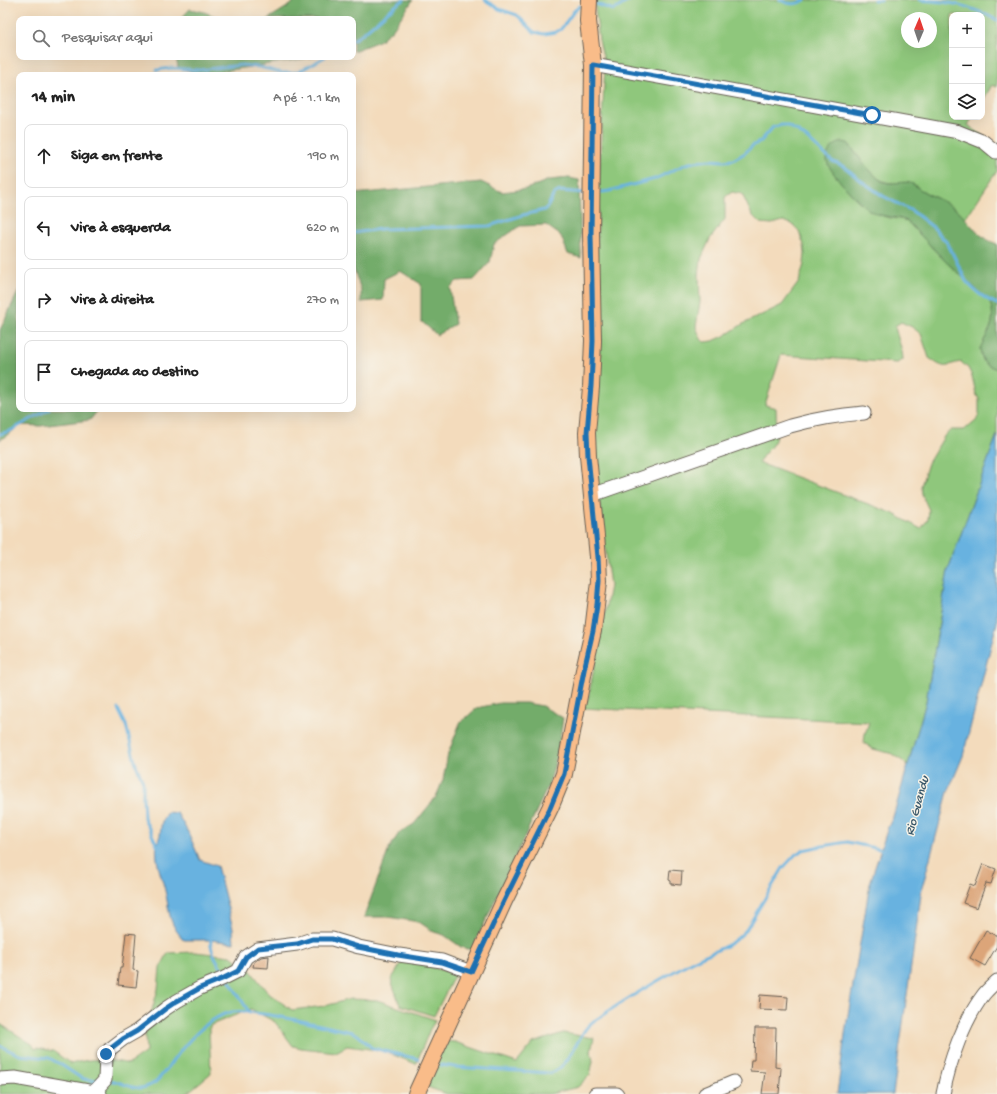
<!DOCTYPE html>
<html lang="pt">
<meta charset="utf-8">
<style>
:root{--surface:#fff;--page:#f6f6f6;--text:#222;--muted:#767676;--line:#e0e0e0}
body{margin:0;font-family:"Gochi Hand",sans-serif;background:var(--page);color:var(--text)}
.controls{position:absolute;right:12px;top:12px;display:grid;overflow:hidden;border-radius:8px;box-shadow:0 4px 16px #0002}
.controls button{width:36px;height:36px;display:grid;place-items:center;padding:0;border:0;border-bottom:1px solid var(--line);background:var(--surface);color:var(--text);font:20px sans-serif}
.compass{position:absolute;left:901px;top:12px;width:36px;height:36px;border-radius:50%;background:var(--surface);box-shadow:0 4px 16px #0002;rotate:2deg}
.stop{position:absolute;width:12px;height:12px;margin:-9px;border:3px solid #1f6fb2;border-radius:50%;background:#fff}
.stop.end{background:#1f6fb2;border-color:#fff;box-shadow:0 1px 4px #0008}
.list{margin:0;padding:0;list-style:none}
h2{display:flex;justify-content:space-between;align-items:center;height:52px;margin:0;padding:0 16px;font-size:17px}
h2 small{font-size:13px;font-weight:400;color:var(--muted)}
.list li{display:grid;grid-template-columns:26px 1fr auto;gap:12px;align-items:center;box-sizing:border-box;height:64px;margin:0 8px 8px;padding:0 8px;border:1px solid var(--line);border-radius:8px}
.list b{display:block;font-size:15px;white-space:nowrap}
.list em{font-size:13px;font-style:normal;color:var(--muted)}
.icon{flex:none;width:22px;height:22px;fill:none;stroke:currentColor;stroke-width:2;stroke-linecap:round;stroke-linejoin:round}
.map{position:relative;flex:none;width:997px;height:1094px;overflow:hidden}
.search{position:absolute;background:var(--surface);box-shadow:0 4px 16px #0002;left:16px;top:16px;width:340px;height:44px;display:flex;align-items:center;gap:10px;box-sizing:border-box;padding:0 14px;border-radius:8px;color:var(--muted);font-size:15px}
.panel{position:absolute;background:var(--surface);box-shadow:0 4px 16px #0002;left:16px;top:72px;width:340px;height:340px;border-radius:8px}
.map>svg:first-child{display:block}
.green{fill:#8fc77b;stroke:#56724c;fill-rule:evenodd}
.forest{fill:#73ac6b;stroke:#486444}
.water{fill:#67b2e0;stroke:#42677e}
.lines{fill:none;stroke-linecap:round;stroke-linejoin:round}
.stream{stroke:#67b2e0;stroke-width:3}
.building{fill:#dca579}
.minor-casing{stroke:#675f54;stroke-width:15}
.major-casing{stroke:#675f54;stroke-width:18}
.minor{stroke:#fff;stroke-width:13}
.major{stroke:#f9bc89;stroke-width:16}
.route{stroke:#1f6fb2;stroke-width:5}
.labels{text-anchor:middle;dominant-baseline:central;stroke-width:3;stroke-linejoin:round;paint-order:stroke}
.water-label{font-size:13px;font-style:italic;fill:#3a586a;stroke:#f7f3e8}
</style>
<div class="map">
<svg width="997" height="1094" viewBox="0 0 997 1094">
<rect width="100%" height="100%" fill="#f7f3e8"/>
<filter id="ink" filterUnits="userSpaceOnUse"><feTurbulence type="fractalNoise" baseFrequency=".025" numOctaves="2"/><feDisplacementMap in="SourceGraphic" scale="8" xChannelSelector="R" yChannelSelector="G"/><feConvolveMatrix kernelMatrix="1 2 1 2 8 2 1 2 1" color-interpolation-filters="sRGB"/></filter>
<filter id="wash" filterUnits="userSpaceOnUse"><feTurbulence type="fractalNoise" baseFrequency=".012" numOctaves="4" result="noise"/><feDisplacementMap in="SourceGraphic" scale="16" xChannelSelector="R" yChannelSelector="G"/><feGaussianBlur stdDeviation="0.9" result="paint"/><feColorMatrix in="noise" values="0 0 0 0 0 0 0 0 0 0 0 0 0 0 0 0 0 1.4 0 .05"/><feComposite in="paint" operator="in"/></filter>
<g filter="url(#wash)">
<rect width="100%" height="100%" fill="#f3dbbc"/>
<g class="green">
<path d="M595,0H997V87L992,85L982,102V15H952V117H973L968,125L997,146V171L965,219C954,204 936,199 921,190C918,188 915,184 911,184C902,181 892,185 883,181C872,177 856,153 848,143L833,171C847,190 863,210 886,217C893,219 900,218 907,221L945,261L990,302C997,325 988,330 980,349C983,362 983,364 997,369V435L948,570L926,702L908,765L893,754L873,749L864,743L865,734L869,722L581,708L588,699L610,586L597,483L593,432L601,335L596,276L600,163L605,65L599,40L595,7ZM907,18H931V42H907ZM732,192L742,194L752,215L760,223L772,224L783,221L792,224L799,231L804,245L805,254L804,264L799,282L782,305L743,324L724,336L713,341L704,342L701,339L696,327L700,302L699,275L701,259L710,239L725,219V197ZM901,322L912,327L921,334L929,358C934,361 941,368 948,366C952,364 955,363 961,362L968,368L972,376L976,394L979,399V414L976,421L970,426L963,430H951L945,435L928,463L921,486L922,495L929,510L928,519L921,529L892,513L759,463C762,454 771,449 775,440C778,432 776,418 776,408L765,405L781,355L897,363L903,360C903,349 897,338 895,326Z"/>
<path d="M195,952L231,956L251,971L268,993L292,1010L325,1006L350,999L377,1000L436,1020L430,1029L416,1064L384,1051L347,1046L336,1052L301,1048L293,1046L275,1022L251,1009L211,1025L209,1029L211,1073L186,1094H0V1024L32,1044L35,1049L37,1048L53,1051L71,1064C94,1057 107,1059 129,1064L146,1052L145,1035L158,989L160,968L168,953Z"/>
<polygon points="404,959 455,974 434,1016 400,1005 391,980"/>
<polygon points="563,1033 594,1038 591,1051 593,1061 590,1075 578,1087 550,1094 447,1094 430,1088 425,1084 442,1041 455,1042 517,1063 533,1043"/>
</g>
<g class="forest">
<polygon points="294,0 413,0 392,30 379,41 353,51 353,19 268,19 292,4"/>
<polygon points="190,9 204,12 222,19 180,19"/>
<polygon points="176,57 316,57 210,73 194,73 178,67"/>
<path d="M842,142L848,143C858,156 868,170 880,180C890,187 904,179 913,184C916,186 918,188 921,190C934,198 949,202 960,213C973,226 979,238 997,244V369C983,364 983,362 980,349C988,330 997,325 990,302L945,261L907,221C895,216 881,218 869,210C859,203 833,176 828,164C824,153 832,145 842,142Z"/>
<polygon points="569,178 579,180 581,258 568,254 561,236 546,225 520,226 494,244 490,262 474,280 457,281 450,288 455,324 437,335 421,321 421,284 400,271 384,279 383,300 361,302 361,290 353,267 353,194 481,182 502,192 526,189 549,180"/>
<polygon points="19,290 19,409 99,409 90,420 40,426 21,425 0,440 0,330"/>
<path d="M500,703H526L542,706L563,718C560,740 556,762 549,784L472,950L461,947L444,935L434,932L419,922L388,917H364L389,849L399,833L414,824L436,797L443,780L448,754L460,723L477,708Z"/>
</g>
<g class="water">
<polygon points="997,435 997,622 963,756 948,792 922,888 893,1094 837,1094 846,1027 870,883 888,827 893,817 926,702 948,570"/>
<path d="M167,812L177,813L188,832L200,860L217,866L233,928L234,943L211,940H184C169,924 170,915 166,895C163,879 154,861 157,844C158,841 159,838 160,835C162,823 160,823 167,812Z"/>
</g>
<g class="lines">
<g class="stream">
<polyline points="485,0 499,9 517,15 534,32 544,34 556,32 561,29 574,11 580,6"/>
<path d="M780,0C790,5 796,5 805,0"/>
<polyline points="874,0 881,0"/>
<path d="M920,0C953,2 968,5 997,20"/>
<polyline points="596,4 614,10 630,0"/>
<path d="M353,40C371,29 385,11 404,0"/>
<polyline points="157,70 171,68 200,70 223,67 242,65 259,67 283,73 298,72 325,57"/>
<path d="M596,193L609,191L655,179L686,164L694,162L709,160L724,161L733,160L745,153L752,146L761,141L773,127L782,125H786L797,131L809,140L832,161L845,167L860,180L883,196L912,211L934,228L948,244L966,281C975,292 985,299 997,304"/>
<polyline points="353,233 381,229 489,226 523,215 544,210 548,206 554,194 560,191 586,193"/>
<polyline points="0,434 10,431 49,409"/>
<polyline points="118,709 126,725 135,762 143,782 143,797 144,818 158,847"/>
<path d="M211,937C209,951 218,962 225,974"/>
<polyline points="229,980 249,1012"/>
<polyline points="0,1046 20,1055 49,1058 60,1064 81,1078 88,1080 100,1080"/>
<path d="M441,1065L455,1067L551,1073C571,1065 575,1041 588,1026C592,1022 596,1019 600,1017C628,997 659,980 689,963C710,951 728,950 746,930L783,868L796,854L803,850L817,847L847,842L884,850"/>
<path d="M109,1080C120,1081 131,1089 141,1088C156,1086 161,1076 169,1066C183,1046 208,1016 232,1012C242,1010 253,1013 263,1014C293,1018 322,1026 352,1032L358,1035L372,1048L418,1059"/>
<polyline points="87,1087 98,1081"/>
</g>
</g>
<g id="blocks">
<g class="building">
<polygon points="983,864 996,869 991,884 986,883 977,908 963,903 970,884 975,886"/>
<polygon points="670,870 682,871 681,885 671,884 671,881 669,880"/>
<polygon points="986,930 997,936 997,946 985,966 970,958"/>
<polygon points="126,933 136,934 133,970 138,971 136,987 118,985 120,968 122,968"/>
<polygon points="269,956 268,968 253,967 254,962 261,957"/>
<polygon points="760,995 788,997 787,1010 759,1009"/>
<polygon points="755,1028 776,1028 775,1067 781,1068 779,1094 762,1094 765,1072 750,1071 751,1060 754,1060"/>
</g>
</g>
</g>
<g filter="url(#ink)">
<use href="#blocks" fill-opacity="0" stroke="#675f54" stroke-width="1"/>
<g class="lines">
<g class="minor-casing">
<g id="minor">
<polyline points="593,65 959,132 984,142 996,152"/>
<path d="M592,495L790,426C815,419 838,415 864,413"/>
<polyline points="0,1079 15,1078 94,1092 100,1094"/>
<polyline points="94,1092 105,1080 106,1055 110,1049 123,1039 137,1031 165,1009 177,1001 200,988 222,979 238,971 246,957 258,949 297,944 312,939 332,939 359,947 399,955 442,961 471,972"/>
<polyline points="595,1094 617,1094"/>
<polyline points="705,1094 734,1082"/>
<path d="M943,1094C949,1062 964,1020 984,994C988,989 993,985 997,981"/>
</g>
</g>
<g class="major-casing">
<polyline id="major" points="416,1094 504,901 550,808 564,774 584,670 593,631 599,581 598,557 588,456 587,433 591,387 593,341 591,234 593,65 588,21 589,0"/>
</g>
<use href="#minor" class="minor"/>
<use href="#major" class="major"/>
</g>
</g>
<g class="lines" filter="url(#ink)">
<polyline class="route" points="106,1054 110,1049 123,1039 137,1031 165,1009 177,1001 200,988 222,979 238,971 246,957 258,948 297,944 312,939 332,939 358,947 398,955 442,962 471,972 504,901 550,808 564,774 584,670 593,631 597,605 599,580 598,557 588,456 587,433 591,386 593,341 591,234 593,65 872,115"/>
</g>
<g class="labels">
<g class="water-label">
<text transform="translate(918 806) rotate(-75)">Rio Guandu</text>
</g>
</g>
</svg>
<div class="controls">
<button>+</button>
<button>−</button>
<button><svg class="icon" aria-label="layers" viewBox="0 0 24 24"><path d="M12 4l9 5-9 5-9-5zM3 14l9 5 9-5"/></svg></button>
</div>
<svg class="compass" viewBox="-18 -18 36 36"><path d="M0-13l5 13h-10z" fill="#e53935"/><path d="M0 13l5-13h-10z" fill="#767676"/></svg>
<div class="stop" style="left:872px;top:115px"></div>
<div class="stop end" style="left:106px;top:1054px"></div>
<div class="search"><svg class="icon" aria-label="search" viewBox="0 0 24 24"><circle cx="10" cy="10" r="6"/><path d="M15 15l6 6"/></svg>Pesquisar aqui</div>
<section class="panel">
<h2>14 min<small>A pé · 1.1 km</small></h2>
<ul class="list">
<li><svg class="icon" aria-label="ahead" viewBox="0 0 24 24"><path d="M12 20V5M6 11l6-6 6 6"/></svg><div><b>Siga em frente</b></div><em>190 m</em></li>
<li><svg class="icon" aria-label="left" viewBox="0 0 24 24"><path d="M17 20v-9H6M10 6l-5 5 5 5"/></svg><div><b>Vire à esquerda</b></div><em>620 m</em></li>
<li><svg class="icon" aria-label="right" viewBox="0 0 24 24"><path d="M7 20v-9h11M14 6l5 5-5 5"/></svg><div><b>Vire à direita</b></div><em>270 m</em></li>
<li><svg class="icon" aria-label="arrive" viewBox="0 0 24 24"><path d="M6 21V4h12l-3 4 3 4H6"/></svg><div><b>Chegada ao destino</b></div></li>
</ul>
</section>
</div>
